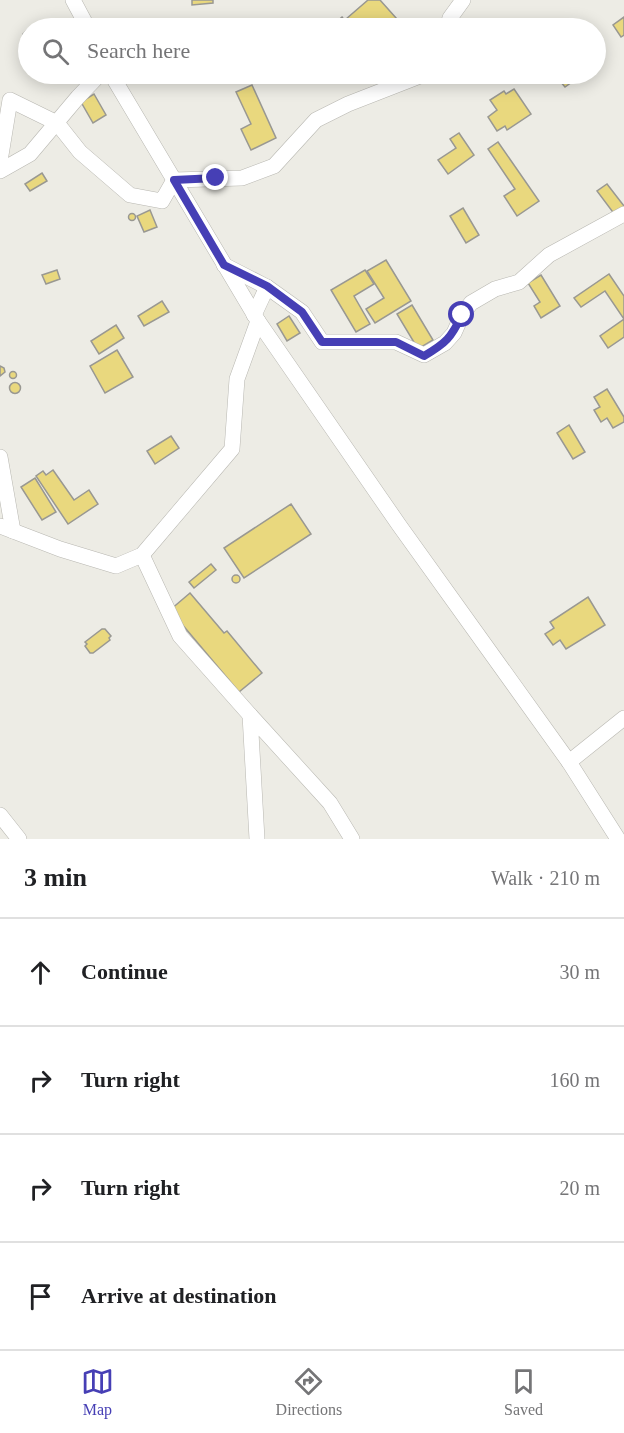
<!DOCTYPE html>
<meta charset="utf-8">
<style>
:root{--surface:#fff;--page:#f2f2f2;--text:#202124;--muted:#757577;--line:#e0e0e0;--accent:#463fb5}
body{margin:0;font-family:Georgia,serif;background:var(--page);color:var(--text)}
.stop{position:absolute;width:18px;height:18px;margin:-14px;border:4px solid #463fb5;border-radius:50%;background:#fff}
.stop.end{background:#463fb5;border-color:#fff;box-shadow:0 2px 6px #0008}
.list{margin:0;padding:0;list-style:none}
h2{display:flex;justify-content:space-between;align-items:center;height:78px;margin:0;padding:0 24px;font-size:26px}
h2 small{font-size:20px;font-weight:400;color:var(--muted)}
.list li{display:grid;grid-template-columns:39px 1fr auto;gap:18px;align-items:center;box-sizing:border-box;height:108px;padding:0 24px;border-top:2px solid var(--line)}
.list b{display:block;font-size:22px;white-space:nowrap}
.list em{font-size:20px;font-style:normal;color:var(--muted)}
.icon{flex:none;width:33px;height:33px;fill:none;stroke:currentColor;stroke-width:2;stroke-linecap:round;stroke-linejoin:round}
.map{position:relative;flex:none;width:624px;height:839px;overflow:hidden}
.search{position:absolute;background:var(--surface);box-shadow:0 3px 15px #0003;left:18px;right:18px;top:18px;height:66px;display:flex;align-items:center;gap:15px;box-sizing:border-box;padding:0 21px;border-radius:33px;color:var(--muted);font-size:22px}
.sheet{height:510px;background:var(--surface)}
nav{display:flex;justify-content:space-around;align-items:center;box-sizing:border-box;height:84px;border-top:2px solid var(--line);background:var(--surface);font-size:16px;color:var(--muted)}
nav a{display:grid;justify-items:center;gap:3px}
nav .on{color:var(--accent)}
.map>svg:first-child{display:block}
.building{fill:#e9d87e;stroke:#999892;stroke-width:1.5}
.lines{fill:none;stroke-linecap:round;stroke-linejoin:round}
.street-casing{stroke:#b8b7b1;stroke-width:16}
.street{stroke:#fff;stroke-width:15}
.route{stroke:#463fb5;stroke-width:8}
</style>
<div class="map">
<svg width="624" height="839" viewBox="0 0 624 839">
<rect width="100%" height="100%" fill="#edece5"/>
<g class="building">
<polygon points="192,0 213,0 213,3 192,5"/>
<polygon points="368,0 380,0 405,28 354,28 346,19"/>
<polygon points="342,17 350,28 331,28 330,27"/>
<polygon points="624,17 624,35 621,37 613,25"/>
<polygon points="28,29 28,42 23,34"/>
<polygon points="554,74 583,74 565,87"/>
<polygon points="252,85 276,138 251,150 241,129 251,124 236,92"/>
<polygon points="514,89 531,114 507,130 505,126 497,131 488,117 497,110 490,100 504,91 506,94"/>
<polygon points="94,94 106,115 93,123 81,102"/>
<polygon points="459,133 474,155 448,174 438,160 456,148 450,139"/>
<polygon points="498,142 539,201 517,216 504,196 515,189 488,149"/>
<polygon points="42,173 47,181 30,191 25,184"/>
<polygon points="607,184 624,206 624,208 615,215 597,191"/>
<polygon points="463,208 479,235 466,243 450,216"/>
<polygon points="150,210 157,227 144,232 137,216"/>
<circle cx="132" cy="217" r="3.5"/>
<polygon points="386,260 411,301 375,323 366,309 384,298 367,271"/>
<polygon points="57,270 60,279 46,284 42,275"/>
<polygon points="365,270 374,284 354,296 370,324 356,332 331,290"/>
<polygon points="609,274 624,296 624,337 608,348 600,336 624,319 605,291 581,307 574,298"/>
<polygon points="541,275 560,306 541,318 534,306 540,302 528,283"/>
<polygon points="162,301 169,312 144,326 138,316"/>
<polygon points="412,305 433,340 418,349 397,314"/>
<polygon points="289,316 300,333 287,341 277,324"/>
<polygon points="116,325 124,338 99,354 91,341"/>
<polygon points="117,350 133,377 105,393 90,366"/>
<polygon points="0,366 4,368 5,372 0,376"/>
<circle cx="13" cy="375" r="3.5"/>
<circle cx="15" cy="388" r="5.5"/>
<polygon points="607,389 624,417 624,422 613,428 607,418 601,422 594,410 600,407 594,397"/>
<polygon points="569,425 585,452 573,459 557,433"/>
<polygon points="171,436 179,448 155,464 147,451"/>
<polygon points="53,470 74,500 89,490 98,504 68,524 36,476 43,471 46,475"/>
<polygon points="35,478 56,512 42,520 21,487"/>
<polygon points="291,504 311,534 244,578 224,548"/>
<polygon points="211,564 216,570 194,588 189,582"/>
<circle cx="236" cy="579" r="4"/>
<polygon points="190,593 224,633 227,631 262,673 239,692 170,610"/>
<polygon points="588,597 605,625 566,649 560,640 553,645 545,634 554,628 550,622"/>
<polygon points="102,629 105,629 111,636 109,638 110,640 93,653 90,653 85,646 87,644 85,642"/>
</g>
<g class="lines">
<g class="street-casing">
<g id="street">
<polyline points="73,0 88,28"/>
<polyline points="447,28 450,18 463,0"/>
<polyline points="111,74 258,321 399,525 569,762 618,839"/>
<polyline points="0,161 10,100 57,123 80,152 130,195 162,201 174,180 242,178 274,166 316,120 348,104 425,74"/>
<polyline points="0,171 30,154 78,97 100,74"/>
<polyline points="224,265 267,287 302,312 322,342 396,342 424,355 445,343 454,333 462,315 471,303 495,289 519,282 549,255 624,214"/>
<polyline points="254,315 267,287"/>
<polyline points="0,457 13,531"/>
<polyline points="0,526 60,549 116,566 142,555 232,449 237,379 258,321"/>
<polyline points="142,555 180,636 250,715"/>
<polyline points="569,762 624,718"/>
<polyline points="0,815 19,839"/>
<polyline points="257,839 250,715 330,803 352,839"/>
</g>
</g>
<use href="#street" class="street"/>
</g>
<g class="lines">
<path class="route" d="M216,178L174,180L224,265L267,286L302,312L322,342H396L424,356C446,343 451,338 462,315"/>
</g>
</svg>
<div class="stop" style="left:462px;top:315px"></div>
<div class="stop end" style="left:216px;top:178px"></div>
<div class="search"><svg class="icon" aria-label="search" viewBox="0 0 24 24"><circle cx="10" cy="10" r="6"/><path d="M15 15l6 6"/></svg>Search here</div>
</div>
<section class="sheet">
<h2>3 min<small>Walk · 210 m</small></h2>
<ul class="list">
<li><svg class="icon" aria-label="ahead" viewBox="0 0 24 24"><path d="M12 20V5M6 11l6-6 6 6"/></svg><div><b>Continue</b></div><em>30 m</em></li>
<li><svg class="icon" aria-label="right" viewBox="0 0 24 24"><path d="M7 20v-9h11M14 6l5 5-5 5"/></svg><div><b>Turn right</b></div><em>160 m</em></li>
<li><svg class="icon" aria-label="right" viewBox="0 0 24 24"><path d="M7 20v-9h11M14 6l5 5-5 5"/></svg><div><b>Turn right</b></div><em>20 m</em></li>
<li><svg class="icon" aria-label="arrive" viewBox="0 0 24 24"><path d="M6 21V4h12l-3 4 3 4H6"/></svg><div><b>Arrive at destination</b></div></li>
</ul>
</section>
<nav>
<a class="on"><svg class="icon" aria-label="map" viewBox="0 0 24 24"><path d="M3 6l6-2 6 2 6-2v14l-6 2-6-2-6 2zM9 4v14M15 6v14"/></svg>Map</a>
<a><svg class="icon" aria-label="directions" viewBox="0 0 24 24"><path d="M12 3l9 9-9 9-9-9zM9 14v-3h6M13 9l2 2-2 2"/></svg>Directions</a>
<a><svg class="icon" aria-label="saved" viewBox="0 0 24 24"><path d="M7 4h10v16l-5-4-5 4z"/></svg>Saved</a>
</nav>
